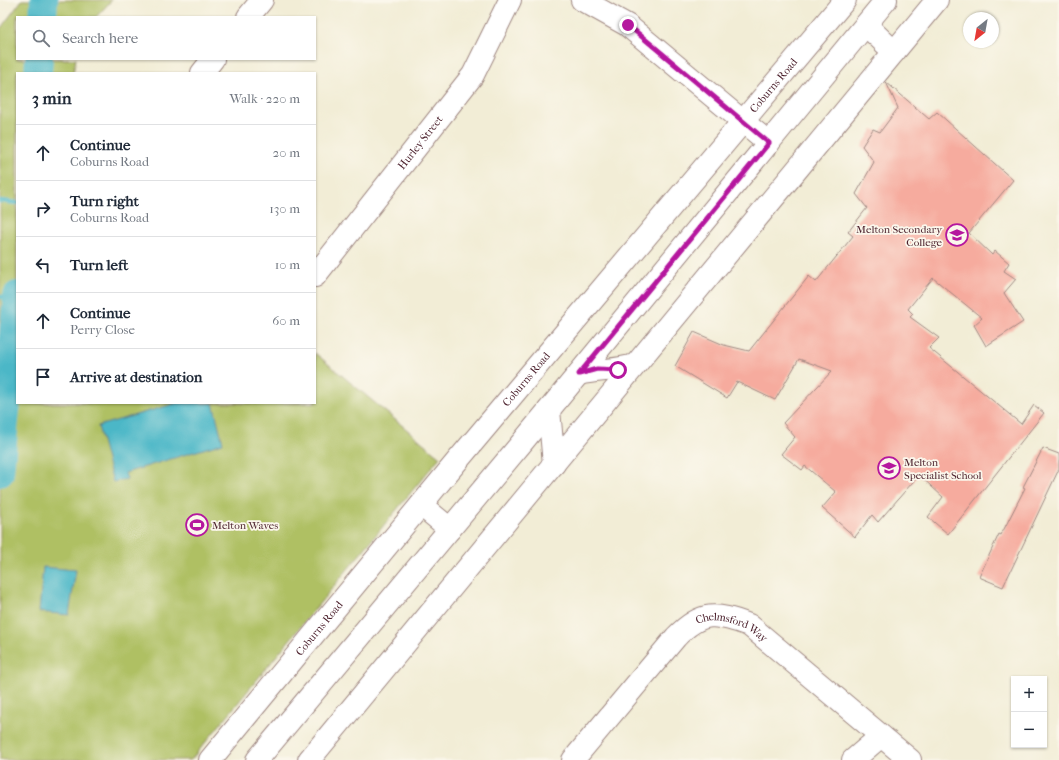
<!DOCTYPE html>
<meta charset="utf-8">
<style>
:root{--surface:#fff;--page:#f2f2f3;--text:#1f2937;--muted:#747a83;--line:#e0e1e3}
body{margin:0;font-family:"IM FELL French Canon",serif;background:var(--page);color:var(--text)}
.controls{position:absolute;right:12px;bottom:12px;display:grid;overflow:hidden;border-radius:0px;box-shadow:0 1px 3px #0004}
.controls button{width:36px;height:36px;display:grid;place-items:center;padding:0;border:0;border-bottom:1px solid var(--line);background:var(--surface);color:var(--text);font:20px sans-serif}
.compass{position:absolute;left:963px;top:12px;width:36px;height:36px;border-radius:50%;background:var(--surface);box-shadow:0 1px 3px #0004;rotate:211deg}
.stop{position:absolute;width:12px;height:12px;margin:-9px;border:3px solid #b5179e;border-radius:50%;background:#fff}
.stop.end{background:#b5179e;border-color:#fff;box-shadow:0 1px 4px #0008}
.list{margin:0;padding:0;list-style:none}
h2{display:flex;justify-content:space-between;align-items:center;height:52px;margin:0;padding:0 16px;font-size:17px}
h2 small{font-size:13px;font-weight:400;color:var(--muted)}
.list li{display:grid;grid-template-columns:26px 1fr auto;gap:12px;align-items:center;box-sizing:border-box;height:56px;padding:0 16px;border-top:1px solid var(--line)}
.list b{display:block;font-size:15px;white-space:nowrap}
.list p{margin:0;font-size:13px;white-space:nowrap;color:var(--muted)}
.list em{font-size:13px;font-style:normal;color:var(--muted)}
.icon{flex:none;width:22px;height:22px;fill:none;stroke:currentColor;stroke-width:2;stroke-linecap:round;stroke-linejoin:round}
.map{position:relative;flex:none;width:1059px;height:760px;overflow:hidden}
.search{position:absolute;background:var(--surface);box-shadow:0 1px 3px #0004;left:16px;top:16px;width:300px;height:44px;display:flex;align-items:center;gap:10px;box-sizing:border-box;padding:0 14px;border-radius:0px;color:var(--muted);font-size:15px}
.panel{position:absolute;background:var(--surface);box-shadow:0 1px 3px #0004;left:16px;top:72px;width:300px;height:332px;border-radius:0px}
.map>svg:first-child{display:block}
.green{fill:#afc064;stroke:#7c7048}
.water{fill:#4bb7c7;stroke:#4a6b79}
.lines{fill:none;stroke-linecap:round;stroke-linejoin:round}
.stream{stroke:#4bb7c7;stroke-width:4.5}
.river{stroke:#4bb7c7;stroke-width:28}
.building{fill:#f6ab9e}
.minor-casing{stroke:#9e8680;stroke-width:24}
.minor{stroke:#fff;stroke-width:22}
.route{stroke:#b5179e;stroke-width:5}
.labels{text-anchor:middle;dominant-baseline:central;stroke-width:3.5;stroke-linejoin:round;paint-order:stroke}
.street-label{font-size:11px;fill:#4a1f2b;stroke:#fbf7ec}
.poi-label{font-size:11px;fill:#4a1f2b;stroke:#fbf7ec;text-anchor:start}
</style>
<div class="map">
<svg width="1059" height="760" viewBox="0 0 1059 760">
<rect width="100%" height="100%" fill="#fbf7ec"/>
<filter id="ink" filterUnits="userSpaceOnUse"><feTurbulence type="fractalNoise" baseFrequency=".025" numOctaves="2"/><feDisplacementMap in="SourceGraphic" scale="8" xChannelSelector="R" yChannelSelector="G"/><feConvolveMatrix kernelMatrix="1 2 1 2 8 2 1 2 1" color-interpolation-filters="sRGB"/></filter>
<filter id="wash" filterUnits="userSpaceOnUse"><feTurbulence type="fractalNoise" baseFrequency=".012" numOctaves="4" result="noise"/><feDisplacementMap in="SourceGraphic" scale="16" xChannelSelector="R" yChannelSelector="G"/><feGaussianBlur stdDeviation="0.9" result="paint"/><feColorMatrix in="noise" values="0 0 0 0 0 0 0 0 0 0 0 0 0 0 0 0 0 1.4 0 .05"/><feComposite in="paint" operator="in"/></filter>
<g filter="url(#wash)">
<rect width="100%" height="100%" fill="#f2edd6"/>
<polygon class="green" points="22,0 112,0 96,17 17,17 17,59 76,59 73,73 17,73 17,403 315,403 315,353 440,457 191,760 0,760 0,29"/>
<g class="water">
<polygon points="177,403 213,403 223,443 125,473 127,479 113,482 98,426"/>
<polygon points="43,567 76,570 69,615 39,612"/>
</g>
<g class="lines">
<g class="stream">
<polyline points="0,201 17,203"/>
<polyline points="0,297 17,295"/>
<polyline points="0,382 9,381"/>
<polyline points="7,405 15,423"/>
</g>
<g class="river">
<polyline points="43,17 44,0"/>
<polyline points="38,73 39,59"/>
<polyline points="0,473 17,295"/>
</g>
</g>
<g id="blocks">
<g class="building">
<polygon points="886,82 929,119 937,112 1013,180 969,233 992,255 995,251 1009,263 1004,271 1016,279 1004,293 1023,322 986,346 974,325 982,318 933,278 908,309 913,314 910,317 939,338 929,348 1021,424 1034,405 1044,413 948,534 928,517 943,497 919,475 878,522 872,515 855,537 822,508 836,492 805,466 802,470 781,454 795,437 783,423 832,371 799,359 775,400 737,382 727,398 675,366 694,332 724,345 749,351 809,276 816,282 853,236 848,232 867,208 856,194 874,162 862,146 873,129 880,132 898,108"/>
<polygon points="1043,448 1059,454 1059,469 1003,587 979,577 999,534 1001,535 1025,488 1023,487"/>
</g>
</g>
</g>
<g filter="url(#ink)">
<use href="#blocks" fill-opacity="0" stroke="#9e8680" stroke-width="1"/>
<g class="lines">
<g class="minor-casing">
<g id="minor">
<polyline points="582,0 627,25 769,143"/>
<polyline points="248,17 262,0"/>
<polyline points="866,25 894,52"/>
<polyline points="202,73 213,59"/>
<path id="s1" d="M315,276L473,75L510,0"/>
<path d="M579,374C598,369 616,371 635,365"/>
<polyline points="549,410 554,464"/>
<polyline points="421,505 450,529"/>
<path id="s2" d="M210,760L458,460L845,0"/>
<polyline points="257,760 520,445 886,0"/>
<polyline points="309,760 937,0"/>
<path id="s3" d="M573,760L676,637C702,610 716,613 749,625L910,760"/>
<polyline points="853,760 881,736"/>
</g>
</g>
<use href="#minor" class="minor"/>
</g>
</g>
<g class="lines" filter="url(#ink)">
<polyline class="route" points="618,370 597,369 579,374 769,143 628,25"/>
</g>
<defs>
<g id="school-ring" transform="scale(1.15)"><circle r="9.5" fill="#fbf7ec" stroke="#b5179e" stroke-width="1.5"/><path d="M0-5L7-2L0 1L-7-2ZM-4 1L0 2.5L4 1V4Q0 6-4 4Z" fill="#b5179e"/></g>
<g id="stadium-ring" transform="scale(1.15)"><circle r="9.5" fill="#fbf7ec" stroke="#b5179e" stroke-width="1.5"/><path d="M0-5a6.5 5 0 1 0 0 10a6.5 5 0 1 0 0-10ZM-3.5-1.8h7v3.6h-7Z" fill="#b5179e"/></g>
</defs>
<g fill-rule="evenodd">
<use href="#school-ring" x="957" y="235"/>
<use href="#school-ring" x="889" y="468"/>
<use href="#stadium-ring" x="197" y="525"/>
</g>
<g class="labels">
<g class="street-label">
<text stroke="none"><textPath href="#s2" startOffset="879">Coburns Road</textPath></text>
<text stroke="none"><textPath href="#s1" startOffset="170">Hurley Street</textPath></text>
<text stroke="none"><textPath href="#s2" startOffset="495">Coburns Road</textPath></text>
<text stroke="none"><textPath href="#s2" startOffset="171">Coburns Road</textPath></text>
<text stroke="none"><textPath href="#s3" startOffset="225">Chelmsford Way</textPath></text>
</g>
<g class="poi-label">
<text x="942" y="229" text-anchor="end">Melton Secondary<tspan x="942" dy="13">College</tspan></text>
<text x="904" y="462">Melton<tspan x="904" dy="13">Specialist School</tspan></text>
<text x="212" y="525">Melton Waves</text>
</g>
</g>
</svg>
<div class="controls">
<button>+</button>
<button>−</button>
</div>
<svg class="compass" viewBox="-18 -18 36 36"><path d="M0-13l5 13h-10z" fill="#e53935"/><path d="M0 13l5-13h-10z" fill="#747a83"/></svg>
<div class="stop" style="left:618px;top:370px"></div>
<div class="stop end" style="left:628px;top:25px"></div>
<div class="search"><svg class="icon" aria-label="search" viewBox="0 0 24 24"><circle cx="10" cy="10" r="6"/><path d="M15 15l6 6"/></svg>Search here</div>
<section class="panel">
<h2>3 min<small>Walk · 220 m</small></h2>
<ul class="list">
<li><svg class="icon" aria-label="ahead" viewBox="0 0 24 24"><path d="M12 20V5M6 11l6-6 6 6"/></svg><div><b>Continue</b><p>Coburns Road</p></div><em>20 m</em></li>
<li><svg class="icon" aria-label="right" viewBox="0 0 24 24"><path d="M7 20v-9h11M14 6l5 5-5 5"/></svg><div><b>Turn right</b><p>Coburns Road</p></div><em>130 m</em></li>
<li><svg class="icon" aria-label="left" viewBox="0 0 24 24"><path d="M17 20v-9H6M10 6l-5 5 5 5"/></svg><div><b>Turn left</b></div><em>10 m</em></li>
<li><svg class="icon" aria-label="ahead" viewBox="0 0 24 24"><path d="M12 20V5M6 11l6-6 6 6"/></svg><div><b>Continue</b><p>Perry Close</p></div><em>60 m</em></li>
<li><svg class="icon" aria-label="arrive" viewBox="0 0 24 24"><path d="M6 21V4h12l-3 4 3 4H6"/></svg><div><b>Arrive at destination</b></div></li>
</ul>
</section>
</div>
